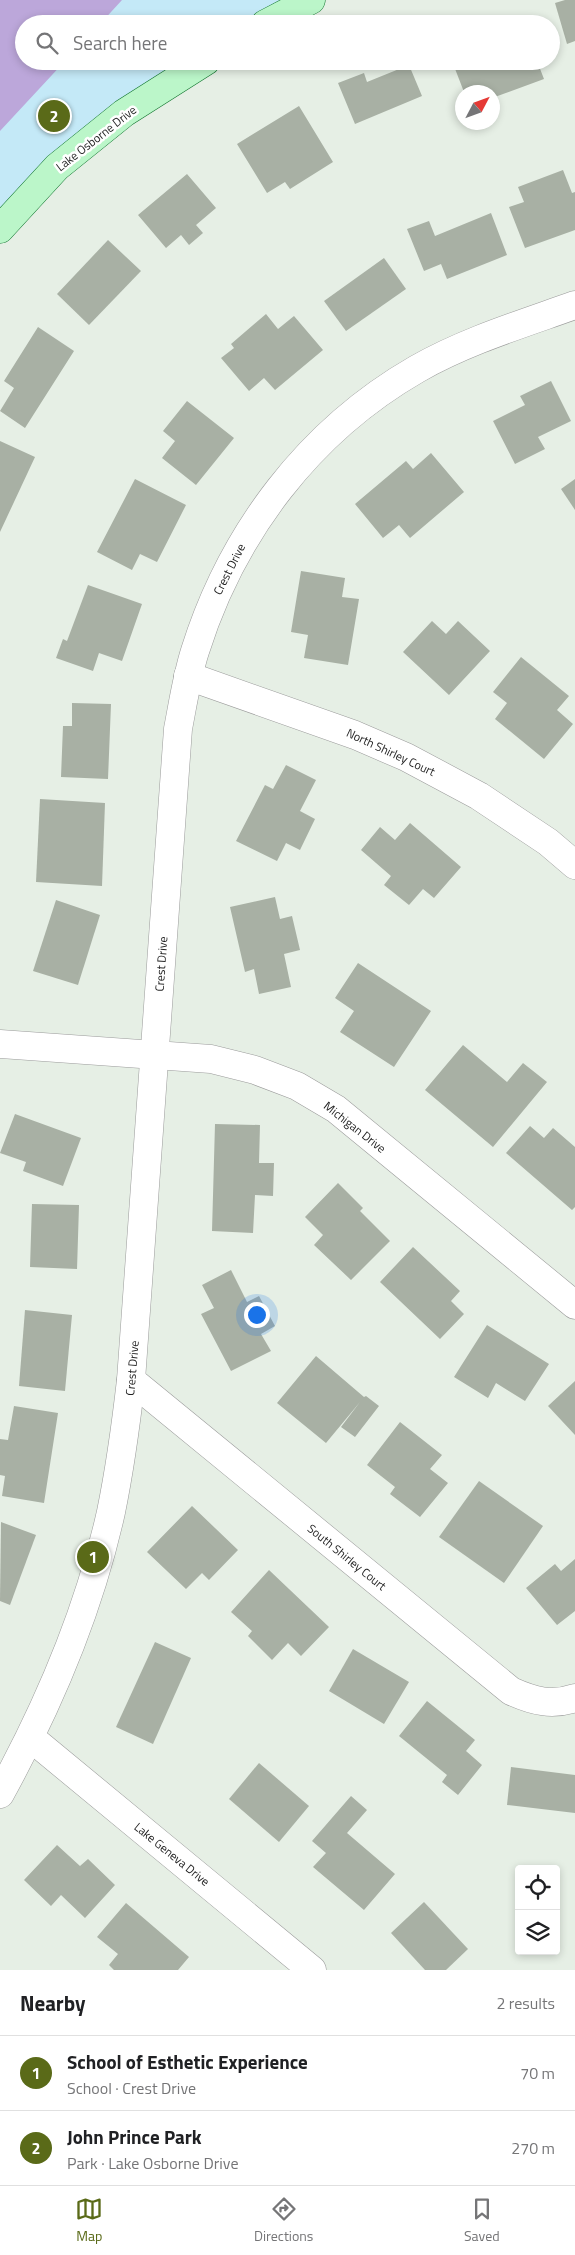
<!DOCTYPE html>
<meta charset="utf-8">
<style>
:root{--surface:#fff;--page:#f2f2f2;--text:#202124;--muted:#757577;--line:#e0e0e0;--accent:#5a6a18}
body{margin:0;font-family:"Titillium Web",sans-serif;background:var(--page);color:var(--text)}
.controls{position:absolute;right:15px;bottom:15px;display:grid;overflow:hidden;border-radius:5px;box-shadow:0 2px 8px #0003}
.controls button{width:45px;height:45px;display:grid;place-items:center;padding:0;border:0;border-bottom:1px solid var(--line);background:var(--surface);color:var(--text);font:25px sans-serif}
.compass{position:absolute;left:455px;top:85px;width:45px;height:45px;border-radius:50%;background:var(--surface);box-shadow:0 2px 8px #0003;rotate:49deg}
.you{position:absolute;left:256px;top:1314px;width:18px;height:18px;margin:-12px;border:4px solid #fff;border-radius:50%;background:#1a73e8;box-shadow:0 0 0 8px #1a73e833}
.badge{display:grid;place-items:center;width:32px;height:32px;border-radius:50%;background:var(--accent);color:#fff;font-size:16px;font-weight:700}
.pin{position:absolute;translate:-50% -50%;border:2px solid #fff;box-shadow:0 1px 5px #0006}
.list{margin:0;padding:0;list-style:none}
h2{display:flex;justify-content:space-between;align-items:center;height:65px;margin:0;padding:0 20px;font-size:21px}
h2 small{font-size:16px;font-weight:400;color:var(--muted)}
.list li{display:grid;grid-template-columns:32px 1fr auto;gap:15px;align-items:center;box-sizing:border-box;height:75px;padding:0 20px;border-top:1px solid var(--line)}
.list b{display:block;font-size:19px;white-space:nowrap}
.list p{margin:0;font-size:16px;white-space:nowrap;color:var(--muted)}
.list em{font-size:16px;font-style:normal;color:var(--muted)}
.icon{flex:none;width:28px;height:28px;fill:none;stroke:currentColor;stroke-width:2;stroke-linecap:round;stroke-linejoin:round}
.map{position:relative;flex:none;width:575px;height:1970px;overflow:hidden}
.search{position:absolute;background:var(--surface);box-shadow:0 2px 8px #0003;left:15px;right:15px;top:15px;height:55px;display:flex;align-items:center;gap:12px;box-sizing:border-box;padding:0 18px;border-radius:28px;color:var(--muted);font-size:19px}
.sheet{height:215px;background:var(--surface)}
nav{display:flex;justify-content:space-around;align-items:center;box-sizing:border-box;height:70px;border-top:1px solid var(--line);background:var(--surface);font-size:14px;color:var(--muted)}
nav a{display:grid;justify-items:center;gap:2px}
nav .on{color:var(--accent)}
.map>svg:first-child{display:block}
.park{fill:#c4e9f7}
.water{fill:#bca7da}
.building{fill:#a8b0a4}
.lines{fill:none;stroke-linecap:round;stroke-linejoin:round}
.street-casing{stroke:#9b9b9b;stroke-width:29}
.secondary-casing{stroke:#0a7028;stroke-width:29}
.street{stroke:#fff;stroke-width:28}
.secondary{stroke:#bbf6c9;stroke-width:28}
.labels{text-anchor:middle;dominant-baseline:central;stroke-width:5;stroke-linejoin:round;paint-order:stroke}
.street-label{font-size:12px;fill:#1e1e1e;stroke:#fff}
</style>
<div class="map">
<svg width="575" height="1970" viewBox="0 0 575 1970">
<rect width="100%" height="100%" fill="#e6efe5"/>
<polygon class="park" points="0,0 288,0 236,24 24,24 24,61 180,61 0,210"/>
<polygon class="water" points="0,0 122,0 100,24 24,24 24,61 65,61 0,131"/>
<g class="building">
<polygon points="565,0 575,0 575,41 567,44 555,3"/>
<polygon points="452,61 537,61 544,79 492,98 492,92 464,92"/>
<polygon points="409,65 422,96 355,124 338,83 364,73 367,82"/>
<polygon points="299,106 333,162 290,189 285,182 267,193 237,144"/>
<polygon points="563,170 572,193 575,192 575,230 525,248 509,207 524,202 518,187"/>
<polygon points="187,174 216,208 196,225 203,233 189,245 181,235 166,248 138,215"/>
<polygon points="491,213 507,255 447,279 441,264 424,271 407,229 429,221 435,236"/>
<polygon points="108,240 141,271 89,325 57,294"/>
<polygon points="384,258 406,289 346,331 324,301"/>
<polygon points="266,314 278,329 294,316 323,350 275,390 264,378 249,391 221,358 234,348 231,344"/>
<polygon points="38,327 74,351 25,428 0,411 14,388 4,381"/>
<polygon points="551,381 571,421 538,437 545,449 515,464 493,421 525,405 520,396"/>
<polygon points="187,401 234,438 196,485 162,458 175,441 163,431"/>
<polygon points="0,441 35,457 0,532"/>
<polygon points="431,453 464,492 410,538 399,525 383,538 355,504 406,461 413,469"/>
<polygon points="135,479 186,505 157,562 140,554 132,570 97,552"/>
<polygon points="575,479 575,510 561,489"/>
<polygon points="301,571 345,578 342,597 359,599 348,665 304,658 308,635 291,632"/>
<polygon points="88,585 142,604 122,661 99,653 93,671 56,658 63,639 67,641"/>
<polygon points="432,621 446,634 458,621 490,651 449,695 403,652"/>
<polygon points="521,657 569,696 557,710 573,724 544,759 495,719 507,703 493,692"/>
<polygon points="72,703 111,704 108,779 61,777 63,726 72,726"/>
<polygon points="286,765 316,780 300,811 315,819 300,850 286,843 277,861 236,841 265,785 273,789"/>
<polygon points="40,799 105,803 102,886 36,882"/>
<polygon points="410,823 461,867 434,898 423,889 409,905 384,885 391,876 361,850 380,827 395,840"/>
<polygon points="275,897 280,919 292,916 300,950 284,954 291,987 259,994 254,969 245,972 230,907"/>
<polygon points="56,900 100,915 78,985 33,971"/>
<polygon points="358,963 431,1011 394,1067 340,1032 354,1011 335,998"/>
<polygon points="463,1045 507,1082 523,1063 547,1082 493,1147 425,1090"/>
<polygon points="15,1114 81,1138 63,1186 23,1171 26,1162 0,1153"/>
<polygon points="215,1124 260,1125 259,1163 274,1163 273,1196 255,1195 253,1233 212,1231"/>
<polygon points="530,1126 544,1138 553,1128 575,1147 575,1207 572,1210 506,1153"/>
<polygon points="338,1183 363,1208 360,1211 390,1241 351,1280 314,1245 323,1235 305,1217"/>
<polygon points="32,1204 79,1205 77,1269 30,1267"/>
<polygon points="413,1247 460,1291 451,1301 464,1314 440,1339 380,1282"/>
<polygon points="231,1270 247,1302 259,1296 275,1326 261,1334 271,1351 231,1371 201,1314 214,1308 202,1285"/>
<polygon points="25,1310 72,1315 65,1391 19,1386"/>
<polygon points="487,1325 549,1364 525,1401 496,1383 488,1398 454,1377"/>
<polygon points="316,1356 364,1397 366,1396 379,1406 355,1437 341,1427 360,1402 326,1443 277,1403"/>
<polygon points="575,1381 575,1435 548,1406"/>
<polygon points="14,1406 58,1413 44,1503 2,1496 5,1476 0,1475 0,1439 8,1440"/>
<polygon points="400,1422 442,1455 430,1469 448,1483 420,1517 390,1494 395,1487 367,1465"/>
<polygon points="479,1481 543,1526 504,1583 439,1537"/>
<polygon points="192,1506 238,1550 209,1580 202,1573 186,1589 147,1552"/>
<polygon points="1,1522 36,1535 10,1605 0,1601"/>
<polygon points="575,1559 575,1611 557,1625 526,1588 555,1564 561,1571"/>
<polygon points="269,1570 329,1627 301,1656 288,1643 272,1660 248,1636 252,1631 231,1612"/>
<polygon points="155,1642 191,1658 153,1744 116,1727"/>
<polygon points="353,1649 409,1682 384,1724 329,1691"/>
<polygon points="427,1701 475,1740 466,1751 482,1765 458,1795 442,1782 447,1775 399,1736"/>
<polygon points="259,1763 309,1806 279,1842 229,1799"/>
<polygon points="511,1767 575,1775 575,1813 507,1805"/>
<polygon points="351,1796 367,1810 347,1833 395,1874 364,1910 313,1867 326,1853 312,1841"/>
<polygon points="57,1845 80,1866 88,1859 115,1885 85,1918 61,1895 51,1906 24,1880"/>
<polygon points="424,1902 468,1949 446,1970 425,1970 391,1933"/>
<polygon points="126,1903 189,1957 178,1970 114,1970 109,1965 118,1954 97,1937"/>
</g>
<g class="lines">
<g class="street-casing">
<g id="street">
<polyline points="188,676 355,735 406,757 479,796 548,842 575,865"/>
<polyline points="0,1044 211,1059 255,1070 297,1086 336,1109 575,1305"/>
<path d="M131,1380L511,1691C533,1701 552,1706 575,1698"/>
<polyline points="31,1738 312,1970"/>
<path d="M0,1794C49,1705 89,1611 111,1512C120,1468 126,1424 131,1380L178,729C183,703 187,676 195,651C232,533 309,431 417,369C466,341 522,324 575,305"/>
</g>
</g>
<g class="secondary-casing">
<g id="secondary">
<polyline points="265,24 311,0"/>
<polyline points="0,229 57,167 124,113 206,61"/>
</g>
</g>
<use href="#street" class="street"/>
<use href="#secondary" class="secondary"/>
</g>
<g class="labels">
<g class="street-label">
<text transform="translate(96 138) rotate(-38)">Lake Osborne Drive</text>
<text transform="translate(229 569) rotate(-63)">Crest Drive</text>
<text transform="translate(391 752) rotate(25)">North Shirley Court</text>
<text transform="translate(161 964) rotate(-86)">Crest Drive</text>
<text transform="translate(355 1127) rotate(38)">Michigan Drive</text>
<text transform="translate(132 1368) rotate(-85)">Crest Drive</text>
<text transform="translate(347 1557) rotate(39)">South Shirley Court</text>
<text transform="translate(172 1854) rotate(39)">Lake Geneva Drive</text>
</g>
</g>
</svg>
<div class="controls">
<button><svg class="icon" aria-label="locate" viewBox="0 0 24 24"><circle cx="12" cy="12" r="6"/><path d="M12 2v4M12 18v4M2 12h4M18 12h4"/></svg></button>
<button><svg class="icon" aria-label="layers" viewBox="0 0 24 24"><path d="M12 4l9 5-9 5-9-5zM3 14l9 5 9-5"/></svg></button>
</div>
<svg class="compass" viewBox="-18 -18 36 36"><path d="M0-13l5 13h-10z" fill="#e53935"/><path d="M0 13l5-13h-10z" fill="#757577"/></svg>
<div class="you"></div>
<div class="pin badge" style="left:93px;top:1557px">1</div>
<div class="pin badge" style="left:54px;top:116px">2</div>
<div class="search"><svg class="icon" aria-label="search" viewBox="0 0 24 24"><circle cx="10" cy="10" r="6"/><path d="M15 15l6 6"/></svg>Search here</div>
</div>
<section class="sheet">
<h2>Nearby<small>2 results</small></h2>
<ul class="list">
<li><span class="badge">1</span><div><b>School of Esthetic Experience</b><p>School · Crest Drive</p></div><em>70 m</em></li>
<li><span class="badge">2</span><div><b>John Prince Park</b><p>Park · Lake Osborne Drive</p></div><em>270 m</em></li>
</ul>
</section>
<nav>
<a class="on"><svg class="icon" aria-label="map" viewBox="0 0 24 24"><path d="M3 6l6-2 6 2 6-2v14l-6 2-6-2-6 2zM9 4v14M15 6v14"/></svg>Map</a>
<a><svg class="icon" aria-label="directions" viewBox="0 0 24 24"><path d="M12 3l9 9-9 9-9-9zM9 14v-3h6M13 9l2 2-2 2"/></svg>Directions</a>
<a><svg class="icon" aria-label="saved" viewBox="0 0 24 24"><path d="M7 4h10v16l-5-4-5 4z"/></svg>Saved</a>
</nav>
